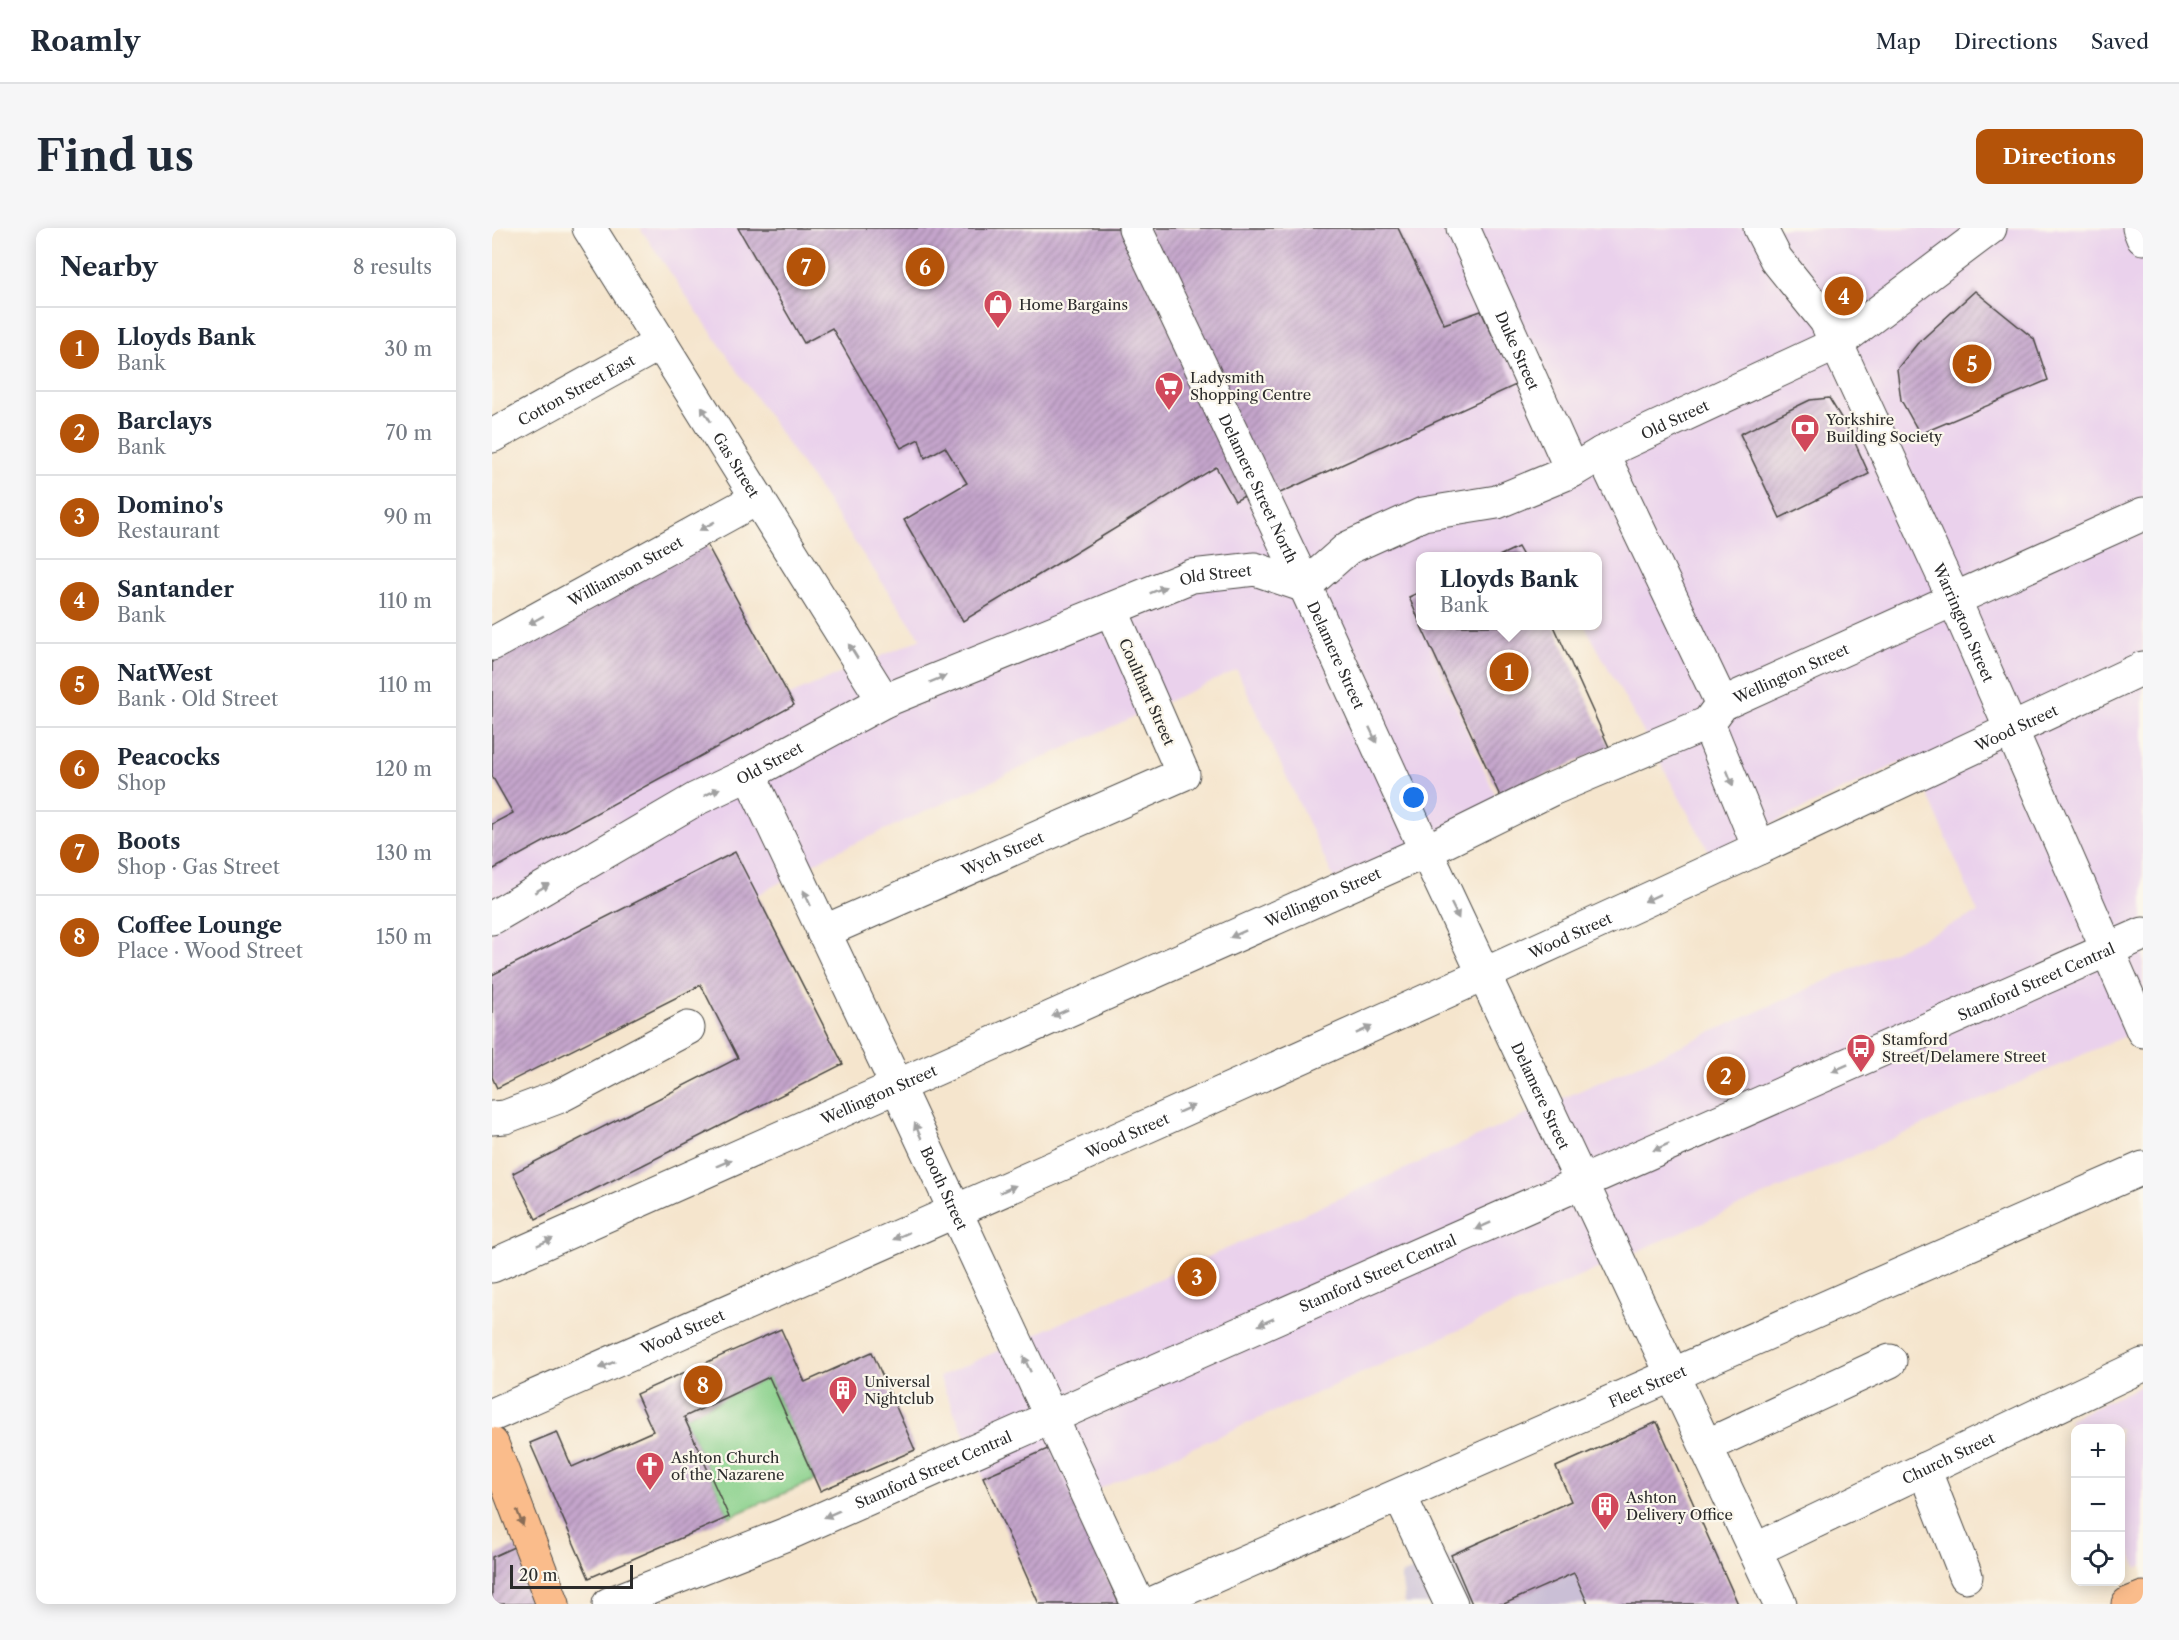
<!DOCTYPE html>
<meta charset="utf-8">
<style>
:root{--surface:#fff;--page:#f6f6f7;--text:#1f2937;--muted:#747a83;--line:#e0e1e3;--accent:#b45309}
body{margin:0;font-family:"Libre Caslon Text",serif;background:var(--page);color:var(--text)}
.controls{position:absolute;right:18px;bottom:18px;display:grid;overflow:hidden;border-radius:12px;box-shadow:0 3px 15px #0003}
.controls button{width:54px;height:54px;display:grid;place-items:center;padding:0;border:0;border-bottom:2px solid var(--line);background:var(--surface);color:var(--text);font:30px sans-serif}
.scale{position:absolute;left:18px;bottom:15px;width:123px;box-sizing:border-box;padding-left:6px;border:3px solid #2b2b2b;border-top:0;font-size:16px;line-height:21px;white-space:nowrap;color:#2b2b2b;-webkit-text-stroke:4px #fbf7ec;paint-order:stroke}
.you{position:absolute;left:922px;top:570px;width:21px;height:21px;margin:-15px;border:4px solid #fff;border-radius:50%;background:#1a73e8;box-shadow:0 0 0 9px #1a73e833}
.badge{display:grid;place-items:center;width:39px;height:39px;border-radius:50%;background:var(--accent);color:#fff;font-size:20px;font-weight:700}
.pin{position:absolute;translate:-50% -50%;border:3px solid #fff;box-shadow:0 2px 6px #0006}
.popup{position:absolute;left:924px;top:324px;width:186px;height:78px;box-sizing:border-box;display:grid;place-content:center;border-radius:12px;background:var(--surface);filter:drop-shadow(0 2px 4px #0005);font-size:20px;white-space:nowrap;color:var(--muted)}
.popup b{font-size:22px;color:var(--text)}
.popup::after{content:'';position:absolute;left:50%;top:100%;margin-left:-12px;border:12px solid transparent;border-top-color:var(--surface)}
.list{margin:0;padding:0;list-style:none}
h2{display:flex;justify-content:space-between;align-items:center;height:78px;margin:0;padding:0 24px;font-size:26px}
h2 small{font-size:20px;font-weight:400;color:var(--muted)}
.list li{display:grid;grid-template-columns:39px 1fr auto;gap:18px;align-items:center;box-sizing:border-box;height:84px;padding:0 24px;border-top:2px solid var(--line)}
.list b{display:block;font-size:22px;white-space:nowrap}
.list p{margin:0;font-size:20px;white-space:nowrap;color:var(--muted)}
.list em{font-size:20px;font-style:normal;color:var(--muted)}
.icon{flex:none;width:33px;height:33px;fill:none;stroke:currentColor;stroke-width:2;stroke-linecap:round;stroke-linejoin:round}
.map{position:relative;flex:none;width:1651px;height:1376px;overflow:hidden;border-radius:12px}
header{display:flex;align-items:center;gap:36px;box-sizing:border-box;height:84px;padding:0 30px;background:var(--surface);border-bottom:2px solid var(--line)}
header strong{font-size:28px}
nav{display:flex;gap:33px;margin-inline-start:auto;font-size:21px}
.intro{display:flex;align-items:center;justify-content:space-between;box-sizing:border-box;height:144px;padding:0 36px}
h1{margin:0;font-size:42px}
.button{padding:15px 27px;border-radius:12px;background:var(--accent);color:#fff;font-size:21px;font-weight:700}
main{display:flex;gap:36px;padding:0 36px}
aside{flex:1;background:var(--surface);border-radius:12px;box-shadow:0 3px 15px #0003}
.map>svg:first-child{display:block}
.built{fill:#ead1ec}
.industrial{fill:#cabfd6}
.green{fill:#88d08a;stroke:#5a7e5a;stroke-width:1.5}
.building{fill:url(#building-hatch)}
.lines{fill:none;stroke-linecap:round;stroke-linejoin:round}
.minor-casing{stroke:#494743;stroke-width:35}
.highway-casing{stroke:#494743;stroke-width:35}
.minor{stroke:#fff;stroke-width:33}
.highway{stroke:#fabc8b;stroke-width:33}
.oneway{fill:#a0a0a0}
.oneway2{fill:#886c56}
.labels{text-anchor:middle;dominant-baseline:central;stroke-width:4.5;stroke-linejoin:round;paint-order:stroke}
.poi-label{font-size:15px;fill:#2b2b2b;stroke:#fbf7ec;text-anchor:start}
.street-label{font-size:15px;fill:#2b2b2b;stroke:#fbf7ec}
</style>
<header>
<strong>Roamly</strong>
<nav><a>Map</a><a>Directions</a><a>Saved</a></nav>
</header>
<div class="intro"><h1>Find us</h1><a class="button">Directions</a></div>
<main>
<aside>
<h2>Nearby<small>8 results</small></h2>
<ul class="list">
<li><span class="badge">1</span><div><b>Lloyds Bank</b><p>Bank</p></div><em>30 m</em></li>
<li><span class="badge">2</span><div><b>Barclays</b><p>Bank</p></div><em>70 m</em></li>
<li><span class="badge">3</span><div><b>Domino's</b><p>Restaurant</p></div><em>90 m</em></li>
<li><span class="badge">4</span><div><b>Santander</b><p>Bank</p></div><em>110 m</em></li>
<li><span class="badge">5</span><div><b>NatWest</b><p>Bank · Old Street</p></div><em>110 m</em></li>
<li><span class="badge">6</span><div><b>Peacocks</b><p>Shop</p></div><em>120 m</em></li>
<li><span class="badge">7</span><div><b>Boots</b><p>Shop · Gas Street</p></div><em>130 m</em></li>
<li><span class="badge">8</span><div><b>Coffee Lounge</b><p>Place · Wood Street</p></div><em>150 m</em></li>
</ul>
</aside>
<div class="map">
<svg width="1651" height="1376" viewBox="0 0 1651 1376">
<defs>
<pattern id="building-hatch" width="6" height="6" patternUnits="userSpaceOnUse" patternTransform="scale(1.5)"><rect width="6" height="6" fill="#c5a5cc"/><path d="M-1 1l2-2M0 6l6-6M5 7l2-2" fill="none" stroke="#a087a6"/></pattern>
</defs>
<rect width="100%" height="100%" fill="#fbf7ec"/>
<filter id="ink" filterUnits="userSpaceOnUse"><feTurbulence type="fractalNoise" baseFrequency=".0167" numOctaves="2"/><feDisplacementMap in="SourceGraphic" scale="12" xChannelSelector="R" yChannelSelector="G"/><feConvolveMatrix kernelMatrix="1 2 1 2 8 2 1 2 1" color-interpolation-filters="sRGB"/></filter>
<filter id="wash" filterUnits="userSpaceOnUse"><feTurbulence type="fractalNoise" baseFrequency=".008" numOctaves="4" result="noise"/><feDisplacementMap in="SourceGraphic" scale="24" xChannelSelector="R" yChannelSelector="G"/><feGaussianBlur stdDeviation="1.35" result="paint"/><feColorMatrix in="noise" values="0 0 0 0 0 0 0 0 0 0 0 0 0 0 0 0 0 1.4 0 .05"/><feComposite in="paint" operator="in"/></filter>
<g filter="url(#wash)">
<rect width="100%" height="100%" fill="#f5e5cd"/>
<g class="built">
<polygon points="148,0 1651,0 1651,800 514,1302 447,1149 1486,685 1420,529 1218,625 1093,398 1106,398 1106,328 928,328 928,398 982,398 938,420 1008,577 842,651 745,442 333,629 0,816 0,635 255,485 429,411"/>
<polygon points="1651,1157 1651,1337 1645,1340 1629,1304 1628,1200 1584,1200 1583,1206 1577,1191"/>
</g>
<g class="industrial">
<polygon points="959,1327 980,1376 913,1376 909,1347"/>
<polygon points="1082,1345 1096,1376 1012,1376"/>
</g>
<polygon class="green" points="277,1149 323,1252 237,1289 192,1189"/>
<g id="blocks">
<g class="building">
<polygon points="246,0 906,0 952,96 989,83 1024,157 788,265 779,254 743,273 724,239 471,393 412,292 475,255 453,219 433,230 427,211 409,220 340,100 312,115"/>
<polygon points="1483,63 1542,111 1556,152 1428,206 1409,172 1405,141 1425,116"/>
<polygon points="1337,170 1359,206 1377,246 1288,290 1248,206 1318,172"/>
<polygon points="213,313 302,477 0,642 0,596 21,585 0,548 0,430"/>
<polygon points="1026,319 1031,328 1007,328"/>
<polygon points="928,364 928,395 917,369"/>
<polygon points="929,398 1062,398 1117,519 1008,568"/>
<polygon points="243,624 351,836 44,991 21,945 246,830 209,757 5,860 0,849 0,747"/>
<polygon points="289,1101 313,1154 380,1124 423,1222 328,1263 277,1149 192,1189 237,1289 97,1350 38,1215 65,1204 80,1239 161,1203 144,1166"/>
<polygon points="1165,1194 1246,1376 1096,1376 1082,1345 1012,1376 980,1376 959,1327 1079,1273 1064,1239"/>
<polygon points="558,1220 627,1376 547,1376 514,1302 491,1249"/>
<polygon points="24,1318 48,1376 0,1376 0,1329"/>
</g>
</g>
</g>
<g filter="url(#ink)">
<use href="#blocks" fill-opacity="0" stroke="#494743" stroke-width="1.5"/>
<g class="lines">
<g class="minor-casing">
<g id="minor">
<path id="s1" d="M97,0L392,473"/>
<path id="s2" d="M643,0L813,358L934,623L1288,1376"/>
<path id="s3" d="M971,0L1080,243"/>
<path id="s4" d="M1268,0L1284,31L1334,93L1462,371L1651,803"/>
<polyline points="1647,0 1651,10"/>
<path id="s5" d="M0,208L169,115"/>
<polyline points="1110,225 1230,476"/>
<path id="s6" d="M813,358L856,320L931,286L1005,274L1080,243L1110,225L1344,116L1498,0"/>
<path id="s7" d="M0,416L266,270"/>
<path id="s8" d="M257,546L405,858L646,1376"/>
<path id="s9" d="M1267,620L1651,440"/>
<path id="s10" d="M0,690L204,571L257,546L392,473L700,348L763,341L813,358"/>
<path id="s11" d="M331,704L691,546L619,381"/>
<polyline points="0,890 13,889 66,869 196,800"/>
<path id="s12" d="M0,1038L934,623L1060,561L1216,495L1230,476L1651,286"/>
<path id="s13" d="M0,1187C424,1001 848,815 1267,620L1216,495"/>
<polyline points="1214,1218 1398,1133"/>
<polyline points="1432,1241 1474,1348"/>
<polyline points="908,1268 959,1376"/>
<path id="s14" d="M1263,1322L1651,1137"/>
<path id="s15" d="M117,1376L302,1303L1651,706"/>
<path id="s16" d="M659,1376L1651,940"/>
</g>
</g>
<g class="highway-casing">
<g id="highway">
<polyline points="0,1216 61,1376"/>
<polyline points="1636,1376 1651,1370"/>
</g>
</g>
<use href="#minor" class="minor"/>
<use href="#highway" class="highway"/>
</g>
<defs><path id="oneway-solid" d="M-6-.8H1V-3.2L6.5 0L1 3.2V.8H-6Z" transform="scale(1.5)"/></defs>
<g class="oneway">
<use href="#oneway-solid" transform="translate(214 186) rotate(-122)"/>
<use href="#oneway-solid" transform="translate(215 298) rotate(151)"/>
<use href="#oneway-solid" transform="translate(666 362) rotate(-22)"/>
<use href="#oneway-solid" transform="translate(44 392) rotate(151)"/>
<use href="#oneway-solid" transform="translate(361 423) rotate(-122)"/>
<use href="#oneway-solid" transform="translate(446 451) rotate(-22)"/>
<use href="#oneway-solid" transform="translate(881 507) rotate(65)"/>
<use href="#oneway-solid" transform="translate(1238 550) rotate(68)"/>
<use href="#oneway-solid" transform="translate(220 564) rotate(-25)"/>
<use href="#oneway-solid" transform="translate(50 660) rotate(-31)"/>
<use href="#oneway-solid" transform="translate(315 670) rotate(-115)"/>
<use href="#oneway-solid" transform="translate(1160 670) rotate(155)"/>
<use href="#oneway-solid" transform="translate(963 683) rotate(64)"/>
<use href="#oneway-solid" transform="translate(746 706) rotate(156)"/>
<use href="#oneway-solid" transform="translate(568 785) rotate(156)"/>
<use href="#oneway-solid" transform="translate(872 802) rotate(-24)"/>
<use href="#oneway-solid" transform="translate(1348 840) rotate(156)"/>
<use href="#oneway-solid" transform="translate(694 881) rotate(-24)"/>
<use href="#oneway-solid" transform="translate(426 903) rotate(-114)"/>
<use href="#oneway-solid" transform="translate(1169 919) rotate(156)"/>
<use href="#oneway-solid" transform="translate(232 935) rotate(-24)"/>
<use href="#oneway-solid" transform="translate(516 961) rotate(-24)"/>
<use href="#oneway-solid" transform="translate(991 998) rotate(156)"/>
<use href="#oneway-solid" transform="translate(409 1008) rotate(156)"/>
<use href="#oneway-solid" transform="translate(53 1014) rotate(-24)"/>
<use href="#oneway-solid" transform="translate(774 1094) rotate(156)"/>
<use href="#oneway-solid" transform="translate(535 1136) rotate(-115)"/>
<use href="#oneway-solid" transform="translate(115 1137) rotate(156)"/>
<use href="#oneway-solid" transform="translate(340 1286) rotate(156)"/>
</g>
<use class="oneway2" href="#oneway-solid" transform="translate(28 1290) rotate(69)"/>
</g>
<defs>
<g id="shop-pin" transform="scale(1.5)"><path d="M0 17L-7.5 6A9.5 9.5 0 1 1 7.5 6Z" fill="#d1495b" stroke="#fbf7ec"/><path d="M-5-2.5h2.3a2.7 3.5 0 0 1 5.4 0H5L5.5 6h-11ZM-1.5-2.5h3a1.5 2.3 0 0 0-3 0Z" fill="#fff"/></g>
<g id="supermarket-pin" transform="scale(1.5)"><path d="M0 17L-7.5 6A9.5 9.5 0 1 1 7.5 6Z" fill="#d1495b" stroke="#fbf7ec"/><path d="M-6-5.5h2.5l.6 2H6L4.5 2H-2.5L-4.4-4H-6ZM-1.5 3.2a1.3 1.3 0 1 0 .1 0ZM3 3.2a1.3 1.3 0 1 0 .1 0Z" fill="#fff"/></g>
<g id="bank-pin" transform="scale(1.5)"><path d="M0 17L-7.5 6A9.5 9.5 0 1 1 7.5 6Z" fill="#d1495b" stroke="#fbf7ec"/><path d="M-6-4H6V4H-6ZM0-2.3a2.3 2.3 0 1 0 0 4.6a2.3 2.3 0 1 0 0-4.6Z" fill="#fff"/></g>
<g id="bus-pin" transform="scale(1.5)"><path d="M0 17L-7.5 6A9.5 9.5 0 1 1 7.5 6Z" fill="#d1495b" stroke="#fbf7ec"/><path d="M-5-6H5V4H4V6H2V4H-2V6H-4V4H-5ZM-3.5-4V0h7V-4ZM-3.5 1.2v1.5H-2V1.2ZM2 1.2v1.5H3.5V1.2Z" fill="#fff"/></g>
<g id="building-pin" transform="scale(1.5)"><path d="M0 17L-7.5 6A9.5 9.5 0 1 1 7.5 6Z" fill="#d1495b" stroke="#fbf7ec"/><path d="M-4-6H4V6H1V3H-1V6H-4ZM-2.5-4.3h1.7v1.8h-1.7ZM.8-4.3h1.7v1.8H.8ZM-2.5-1h1.7V.8h-1.7ZM.8-1h1.7V.8H.8Z" fill="#fff"/></g>
<g id="church-pin" transform="scale(1.5)"><path d="M0 17L-7.5 6A9.5 9.5 0 1 1 7.5 6Z" fill="#d1495b" stroke="#fbf7ec"/><path d="M-1.2-6h2.4v3.5h3.3v2.4h-3.3V6h-2.4V-.1h-3.3v-2.4h3.3Z" fill="#fff"/></g>
</defs>
<g fill-rule="evenodd">
<use href="#shop-pin" x="506" y="76"/>
<use href="#supermarket-pin" x="677" y="158"/>
<use href="#bank-pin" x="1313" y="200"/>
<use href="#bus-pin" x="1369" y="820"/>
<use href="#building-pin" x="351" y="1162"/>
<use href="#church-pin" x="158" y="1238"/>
<use href="#building-pin" x="1113" y="1278"/>
</g>
<g class="labels">
<g class="poi-label">
<text x="527" y="76">Home Bargains</text>
<text x="698" y="149">Ladysmith<tspan x="698" dy="17">Shopping Centre</tspan></text>
<text x="1334" y="191">Yorkshire<tspan x="1334" dy="17">Building Society</tspan></text>
<text x="1390" y="811">Stamford<tspan x="1390" dy="17">Street/Delamere Street</tspan></text>
<text x="372" y="1153">Universal<tspan x="372" dy="17">Nightclub</tspan></text>
<text x="179" y="1229">Ashton Church<tspan x="179" dy="17">of the Nazarene</tspan></text>
<text x="1134" y="1269">Ashton<tspan x="1134" dy="17">Delivery Office</tspan></text>
</g>
<g class="street-label">
<text stroke="none"><textPath href="#s3" startOffset="134">Duke Street</textPath></text>
<text stroke="none"><textPath href="#s5" startOffset="96">Cotton Street East</textPath></text>
<text stroke="none"><textPath href="#s6" startOffset="411">Old Street</textPath></text>
<text stroke="none"><textPath href="#s1" startOffset="279">Gas Street</textPath></text>
<text stroke="none"><textPath href="#s2" startOffset="288">Delamere Street North</textPath></text>
<text stroke="none"><textPath href="#s7" startOffset="152">Williamson Street</textPath></text>
<text stroke="none"><textPath href="#s10" startOffset="804">Old Street</textPath></text>
<text stroke="none"><textPath href="#s4" startOffset="446">Warrington Street</textPath></text>
<text stroke="none"><textPath href="#s2" startOffset="472">Delamere Street</textPath></text>
<text stroke="none"><textPath href="#s12" startOffset="1431">Wellington Street</textPath></text>
<text transform="translate(655 464) rotate(66)">Coulthart Street</text>
<text stroke="none"><textPath href="#s9" startOffset="284">Wood Street</textPath></text>
<text stroke="none"><textPath href="#s10" startOffset="318">Old Street</textPath></text>
<text stroke="none"><textPath href="#s11" startOffset="196">Wych Street</textPath></text>
<text stroke="none"><textPath href="#s12" startOffset="909">Wellington Street</textPath></text>
<text stroke="none"><textPath href="#s13" startOffset="1180">Wood Street</textPath></text>
<text stroke="none"><textPath href="#s15" startOffset="1557">Stamford Street Central</textPath></text>
<text stroke="none"><textPath href="#s12" startOffset="423">Wellington Street</textPath></text>
<text stroke="none"><textPath href="#s2" startOffset="958">Delamere Street</textPath></text>
<text stroke="none"><textPath href="#s13" startOffset="694">Wood Street</textPath></text>
<text stroke="none"><textPath href="#s8" startOffset="458">Booth Street</textPath></text>
<text stroke="none"><textPath href="#s15" startOffset="837">Stamford Street Central</textPath></text>
<text stroke="none"><textPath href="#s13" startOffset="208">Wood Street</textPath></text>
<text stroke="none"><textPath href="#s16" startOffset="542">Fleet Street</textPath></text>
<text stroke="none"><textPath href="#s14" startOffset="214">Church Street</textPath></text>
<text stroke="none"><textPath href="#s15" startOffset="351">Stamford Street Central</textPath></text>
</g>
</g>
</svg>
<div class="controls">
<button>+</button>
<button>−</button>
<button><svg class="icon" aria-label="locate" viewBox="0 0 24 24"><circle cx="12" cy="12" r="6"/><path d="M12 2v4M12 18v4M2 12h4M18 12h4"/></svg></button>
</div>
<div class="scale">20 m</div>
<div class="you"></div>
<div class="pin badge" style="left:1017px;top:444px">1</div>
<div class="popup"><b>Lloyds Bank</b>Bank</div>
<div class="pin badge" style="left:1234px;top:848px">2</div>
<div class="pin badge" style="left:705px;top:1049px">3</div>
<div class="pin badge" style="left:1352px;top:68px">4</div>
<div class="pin badge" style="left:1480px;top:136px">5</div>
<div class="pin badge" style="left:433px;top:39px">6</div>
<div class="pin badge" style="left:314px;top:39px">7</div>
<div class="pin badge" style="left:211px;top:1157px">8</div>
</div>
</main>
